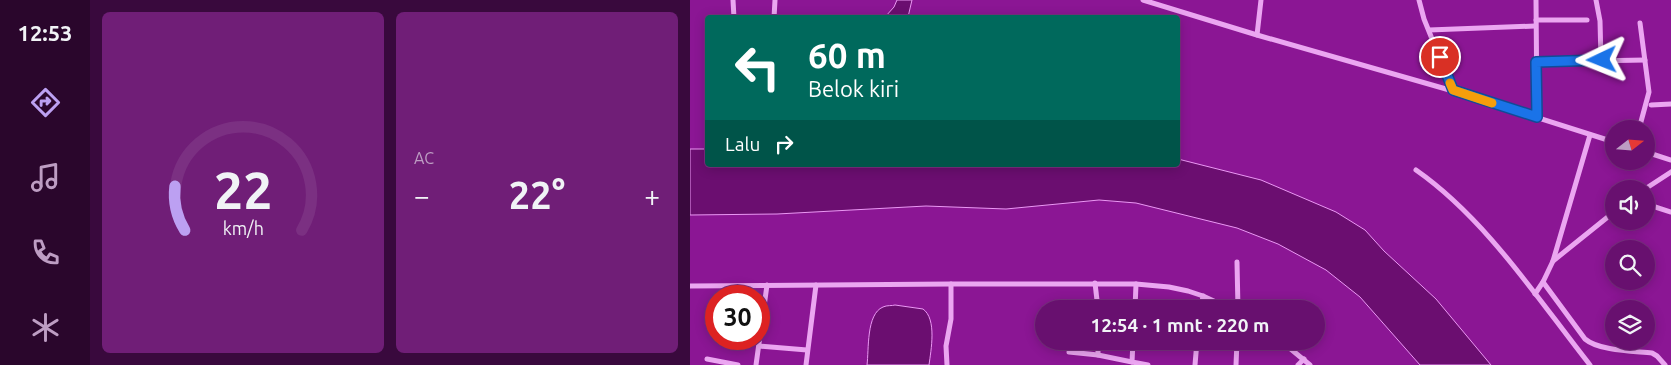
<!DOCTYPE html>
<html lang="id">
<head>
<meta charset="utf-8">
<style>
  body { margin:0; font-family:Ubuntu,sans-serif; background:#701e77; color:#f1f3f6; height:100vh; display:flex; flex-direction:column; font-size:19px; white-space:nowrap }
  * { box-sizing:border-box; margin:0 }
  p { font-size:16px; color:#bd9dc3 }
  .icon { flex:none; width:28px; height:28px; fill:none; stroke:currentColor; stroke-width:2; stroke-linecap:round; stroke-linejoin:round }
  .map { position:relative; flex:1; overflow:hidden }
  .sheet { display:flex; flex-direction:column; gap:12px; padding:12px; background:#39093d; width:600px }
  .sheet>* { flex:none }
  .guide { position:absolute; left:15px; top:15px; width:475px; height:152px; border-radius:5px; box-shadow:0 2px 12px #0003,0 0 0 1px #7b3082; background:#00695c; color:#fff; overflow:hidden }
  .needle { width:32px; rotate:73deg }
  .controls { position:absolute; left:915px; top:120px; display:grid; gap:10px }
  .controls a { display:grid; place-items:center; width:50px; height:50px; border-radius:50%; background:#68106f; box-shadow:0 2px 12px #0003,0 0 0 1px #7b3082; font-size:25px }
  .speed { position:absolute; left:15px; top:285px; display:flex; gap:10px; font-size:25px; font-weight:700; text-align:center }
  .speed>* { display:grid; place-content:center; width:65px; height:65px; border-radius:50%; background:#68106f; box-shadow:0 2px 12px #0003,0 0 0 1px #7b3082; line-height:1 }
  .speed .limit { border:8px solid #d22; background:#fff; color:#111 }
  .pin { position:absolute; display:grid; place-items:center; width:42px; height:42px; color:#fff; margin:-21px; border:2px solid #fff; border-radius:50%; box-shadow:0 1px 5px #0007 }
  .me { position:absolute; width:55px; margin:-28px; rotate:268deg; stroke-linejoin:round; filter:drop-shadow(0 0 4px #0008) }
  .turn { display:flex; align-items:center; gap:18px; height:105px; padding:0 20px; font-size:22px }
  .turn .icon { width:65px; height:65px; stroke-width:2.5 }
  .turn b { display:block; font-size:35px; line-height:42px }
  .then { display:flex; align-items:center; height:48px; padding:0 20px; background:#0003; gap:10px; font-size:19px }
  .big { font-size:38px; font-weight:700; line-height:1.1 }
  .sheet .tile { flex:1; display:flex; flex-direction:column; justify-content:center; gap:8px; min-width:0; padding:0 18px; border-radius:8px; background:#701e77 }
  .sheet .dial { align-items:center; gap:0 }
  .dial svg { height:130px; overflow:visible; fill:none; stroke:#7b3082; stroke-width:7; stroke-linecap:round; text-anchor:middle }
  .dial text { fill:#f1f3f6; stroke:none }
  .heat { display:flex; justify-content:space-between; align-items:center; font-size:28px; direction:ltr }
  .sheet .tiles { flex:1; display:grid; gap:12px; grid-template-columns:repeat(2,1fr) }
  .trip { position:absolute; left:345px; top:300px; width:290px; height:50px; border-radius:25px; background:#68106f; box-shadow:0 2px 12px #0003,0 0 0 1px #7b3082; font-weight:700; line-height:50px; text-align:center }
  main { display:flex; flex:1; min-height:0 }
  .menu { display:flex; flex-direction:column; width:90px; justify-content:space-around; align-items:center; background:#2a062c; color:#bd9dc3 }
  .menu .icon { width:35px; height:35px }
  .menu .active { color:#bca0f2 }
  .menu b { font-size:22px; color:#f1f3f6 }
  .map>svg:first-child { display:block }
  .water { fill:#6b0e70; stroke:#eb98f4 }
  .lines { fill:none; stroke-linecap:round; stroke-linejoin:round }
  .minor { stroke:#eba6f1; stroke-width:5 }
  .route-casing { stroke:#114b97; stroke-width:12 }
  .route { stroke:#1a73e8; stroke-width:9 }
  .slow { stroke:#f59e0b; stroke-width:9 }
</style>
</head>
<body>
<main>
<nav class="menu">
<b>12:53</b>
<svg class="icon active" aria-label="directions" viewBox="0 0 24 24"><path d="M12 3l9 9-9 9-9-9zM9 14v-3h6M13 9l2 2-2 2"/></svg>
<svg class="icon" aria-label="music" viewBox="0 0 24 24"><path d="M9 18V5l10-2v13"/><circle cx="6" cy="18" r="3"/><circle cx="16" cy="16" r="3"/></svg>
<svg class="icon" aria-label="phone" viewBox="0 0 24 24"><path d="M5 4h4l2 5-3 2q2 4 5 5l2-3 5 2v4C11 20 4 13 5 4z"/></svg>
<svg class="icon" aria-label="climate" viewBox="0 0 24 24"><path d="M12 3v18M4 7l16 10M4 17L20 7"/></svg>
</nav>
<section class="sheet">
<div class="tiles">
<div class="tile dial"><svg viewBox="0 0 100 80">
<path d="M14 69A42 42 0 1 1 86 69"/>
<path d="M14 69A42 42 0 0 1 8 42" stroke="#bca0f2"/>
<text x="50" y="56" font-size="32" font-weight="700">22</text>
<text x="50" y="72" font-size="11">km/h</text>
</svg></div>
<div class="tile"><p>AC</p>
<div class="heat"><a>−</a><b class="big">22°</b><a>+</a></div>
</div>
</div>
</section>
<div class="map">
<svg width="981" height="365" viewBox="0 0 981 365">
  <rect width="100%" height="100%" fill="#8b1694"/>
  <g class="water">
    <polygon points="207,0 222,0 218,17 195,17 204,7"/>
    <polygon points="0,149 17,149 18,165 488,165 488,159 571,180 646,212 675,230 694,251 746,299 801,365 730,365 670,297 636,270 588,244 547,228 446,203 409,200 316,209 236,206 87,214 0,215"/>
    <path d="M 205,305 L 233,309 C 247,319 241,350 239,365 L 177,365 C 179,350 176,314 193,307 C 197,305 202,306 205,305 Z"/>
  </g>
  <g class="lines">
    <g class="minor">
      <polyline points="43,0 44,18"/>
      <polyline points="453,0 567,35 763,91 924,142"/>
      <polyline points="729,0 734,19 763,91"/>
      <polyline points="846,0 847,117"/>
      <polyline points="906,0 910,21 911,60"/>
      <polyline points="84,18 85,0"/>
      <polyline points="846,20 897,20"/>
      <polyline points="739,30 845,26"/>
      <polyline points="567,35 571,0"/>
      <polyline points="846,62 955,60"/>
      <polyline points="961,105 981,104"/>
      <polyline points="949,129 959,92 950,23"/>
      <path d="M 900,135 L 863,261 L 853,282 L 895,339 C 909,351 944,351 962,353 L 967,356 L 975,365"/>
      <polyline points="956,152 981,160"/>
      <path d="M 726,170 C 796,219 847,298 900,365"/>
      <polyline points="955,189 981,172"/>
      <polyline points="956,204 981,212"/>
      <polyline points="863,261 924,212"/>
      <polyline points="547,262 548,309"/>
      <polyline points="405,283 408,309"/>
      <polyline points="0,286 261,284 446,284 479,287 498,291 513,296 541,309"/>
      <polyline points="845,294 853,282"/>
      <polyline points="445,309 446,284"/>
      <polyline points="511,309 513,296"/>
      <polyline points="408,341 408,355"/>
      <polyline points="443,341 442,362 458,365"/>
      <polyline points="591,341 620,365"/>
      <polyline points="69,346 117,350"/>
      <polyline points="379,352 408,355 442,362"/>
      <polyline points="17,359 48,365"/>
      <polyline points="66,365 77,285"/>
      <polyline points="116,365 126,285"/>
      <polyline points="257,365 256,346 261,319 261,284"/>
      <polyline points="505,365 507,341"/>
      <polyline points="546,365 547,341"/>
      <polyline points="608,365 614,359"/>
    </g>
  </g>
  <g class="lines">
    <defs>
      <polyline id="route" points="750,57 763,90 847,117 846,62 912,60"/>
    </defs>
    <use href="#route" class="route-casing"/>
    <use href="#route" class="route"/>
    <polyline class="slow" points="760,83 763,90 802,103"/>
  </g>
</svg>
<div class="controls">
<a><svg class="needle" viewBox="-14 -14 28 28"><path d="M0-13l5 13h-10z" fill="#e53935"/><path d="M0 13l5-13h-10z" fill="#bd9dc3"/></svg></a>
<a><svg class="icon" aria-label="sound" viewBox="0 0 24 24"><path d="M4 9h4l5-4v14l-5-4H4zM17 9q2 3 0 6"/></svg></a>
<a><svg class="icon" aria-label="search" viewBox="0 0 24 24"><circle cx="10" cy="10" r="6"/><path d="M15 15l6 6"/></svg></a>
<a><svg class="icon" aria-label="layers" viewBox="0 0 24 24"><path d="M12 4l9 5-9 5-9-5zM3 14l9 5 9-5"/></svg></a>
</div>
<div class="speed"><div class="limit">30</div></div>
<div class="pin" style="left:750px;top:57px;background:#d93025"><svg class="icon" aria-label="arrive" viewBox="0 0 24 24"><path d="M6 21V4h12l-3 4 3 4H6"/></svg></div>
<svg class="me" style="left:912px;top:60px" viewBox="-20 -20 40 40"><path d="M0-17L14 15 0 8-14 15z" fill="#1a73e8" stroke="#fff" stroke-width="4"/></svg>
<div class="trip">12:54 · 1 mnt · 220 m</div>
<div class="guide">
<div class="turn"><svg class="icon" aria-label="left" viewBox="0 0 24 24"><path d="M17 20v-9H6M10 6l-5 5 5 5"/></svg><div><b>60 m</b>Belok kiri</div></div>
<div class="then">Lalu<svg class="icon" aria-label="right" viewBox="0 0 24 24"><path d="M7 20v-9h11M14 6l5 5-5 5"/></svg></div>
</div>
</div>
</main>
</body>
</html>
